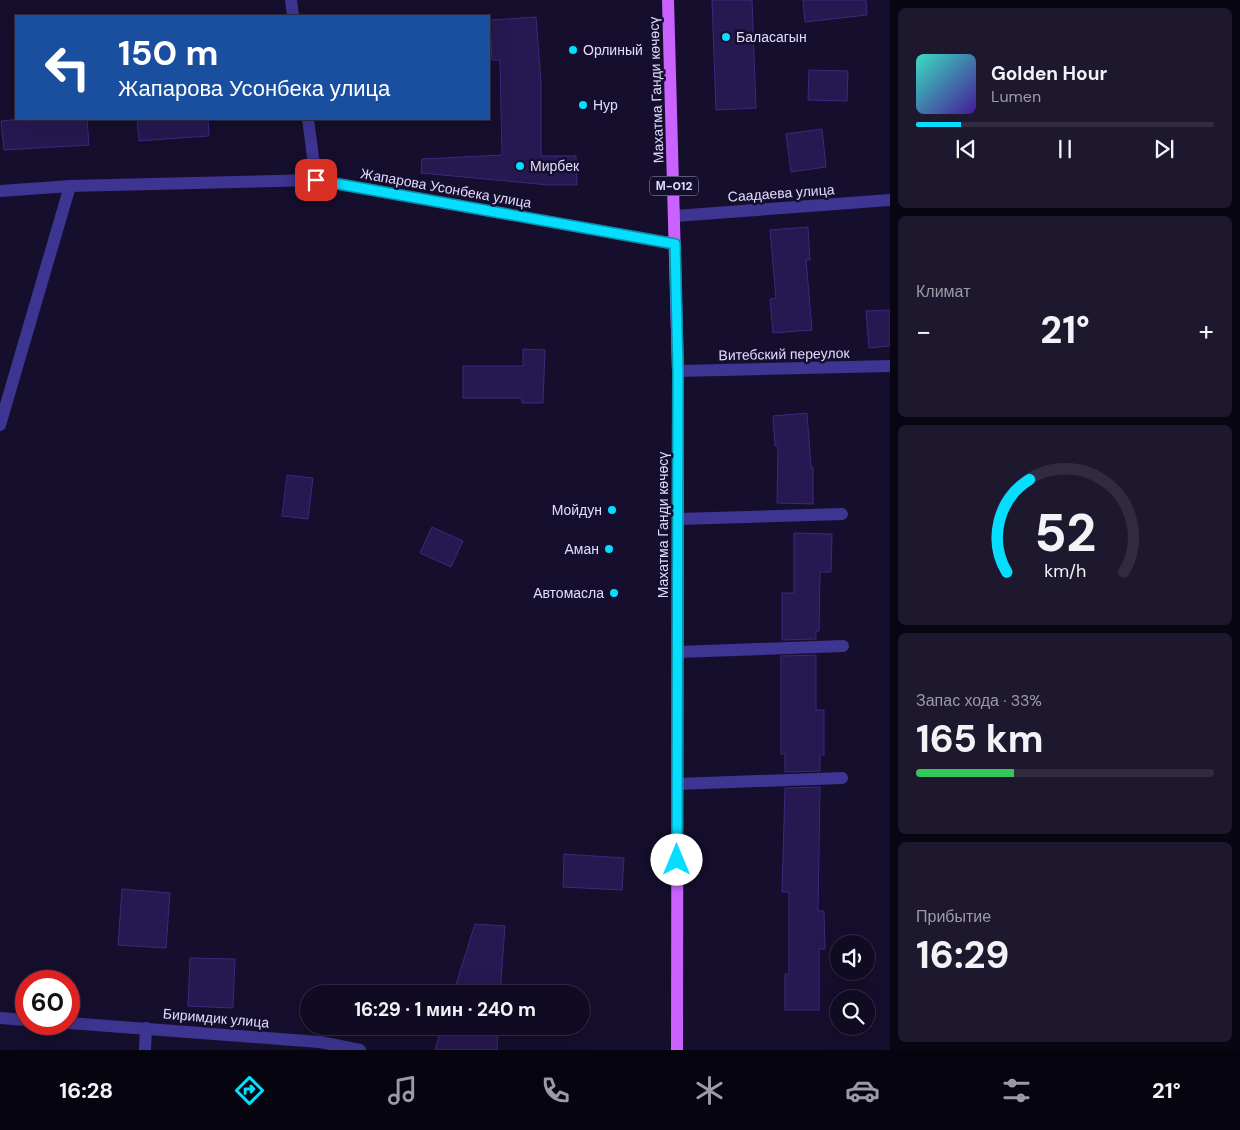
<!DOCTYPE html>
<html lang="ru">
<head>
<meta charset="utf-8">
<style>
  body { margin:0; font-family:"DM Sans",sans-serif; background:#1e182f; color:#f1f3f6; height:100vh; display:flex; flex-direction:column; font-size:19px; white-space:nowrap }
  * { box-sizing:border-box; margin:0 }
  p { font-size:16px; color:#9c9aa5 }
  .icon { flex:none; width:28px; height:28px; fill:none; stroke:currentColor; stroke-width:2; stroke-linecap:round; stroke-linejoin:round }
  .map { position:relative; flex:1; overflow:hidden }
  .drawer { display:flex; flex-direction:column; gap:8px; padding:8px; background:#090613; width:350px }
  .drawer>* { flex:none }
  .top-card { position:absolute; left:15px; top:15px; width:475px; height:105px; border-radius:0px; box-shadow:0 5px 20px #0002,0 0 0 1px #302b40; background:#1a4fa0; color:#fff; overflow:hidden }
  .buttons { position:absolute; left:830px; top:935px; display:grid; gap:10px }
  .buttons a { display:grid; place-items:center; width:45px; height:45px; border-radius:50%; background:#100a22; box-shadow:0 5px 20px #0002,0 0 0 1px #302b40; font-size:25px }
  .speed { position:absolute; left:15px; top:970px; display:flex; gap:10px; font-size:25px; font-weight:700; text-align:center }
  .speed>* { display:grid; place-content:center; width:65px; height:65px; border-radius:50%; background:#100a22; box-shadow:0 5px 20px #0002,0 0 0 1px #302b40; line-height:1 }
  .speed .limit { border:8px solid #d22; background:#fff; color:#111 }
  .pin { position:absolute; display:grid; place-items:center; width:42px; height:42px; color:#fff; margin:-21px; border-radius:10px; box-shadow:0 2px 8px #0006 }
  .me { position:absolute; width:55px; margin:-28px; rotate:0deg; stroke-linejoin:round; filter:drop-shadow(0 0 4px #0008) }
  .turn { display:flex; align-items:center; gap:18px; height:105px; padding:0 20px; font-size:22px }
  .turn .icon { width:65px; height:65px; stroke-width:2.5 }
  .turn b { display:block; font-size:35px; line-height:42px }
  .big { font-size:38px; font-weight:700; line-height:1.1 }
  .drawer .tile { flex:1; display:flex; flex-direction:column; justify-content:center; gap:8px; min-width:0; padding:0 18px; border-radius:8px; background:#1e182f }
  .drawer .dial { align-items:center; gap:0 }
  .dial svg { height:130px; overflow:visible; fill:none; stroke:#302b40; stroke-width:7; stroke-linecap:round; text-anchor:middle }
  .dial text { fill:#f1f3f6; stroke:none }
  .song { display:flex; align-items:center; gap:15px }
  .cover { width:60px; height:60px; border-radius:8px; background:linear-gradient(135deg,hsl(170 70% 55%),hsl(260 70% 35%)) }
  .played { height:5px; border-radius:2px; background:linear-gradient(90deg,#07ddff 15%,#302b40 15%) }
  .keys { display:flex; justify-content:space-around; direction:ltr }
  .heat { display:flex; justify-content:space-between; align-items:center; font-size:28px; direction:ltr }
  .charge { height:8px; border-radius:4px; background:linear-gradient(90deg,#34c759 33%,#302b40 0) }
  .trip { position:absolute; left:300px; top:985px; width:290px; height:50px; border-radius:25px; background:#100a22; box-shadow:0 5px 20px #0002,0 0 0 1px #302b40; font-weight:700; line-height:50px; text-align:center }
  .tab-bar { display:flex; height:80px; justify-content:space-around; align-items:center; background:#06040e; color:#9c9aa5 }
  .tab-bar .icon { width:35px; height:35px }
  .tab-bar .selected { color:#07ddff }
  .tab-bar b { font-size:22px; color:#f1f3f6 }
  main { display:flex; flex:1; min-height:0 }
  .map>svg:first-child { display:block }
  .building { fill:#261850; stroke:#3c287f }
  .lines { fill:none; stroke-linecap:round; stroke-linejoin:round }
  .lane { stroke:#3c3591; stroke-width:12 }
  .street { stroke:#3c3591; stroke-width:12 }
  .primary { stroke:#ca62ff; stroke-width:12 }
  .route-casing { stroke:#0590a6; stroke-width:12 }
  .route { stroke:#07ddff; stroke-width:9 }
  .poi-dot { fill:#07ddff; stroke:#150e2d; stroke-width:2 }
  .labels { text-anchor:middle; stroke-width:5; stroke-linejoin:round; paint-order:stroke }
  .shield { fill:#150e2d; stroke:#a39ec0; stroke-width:1 }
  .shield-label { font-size:12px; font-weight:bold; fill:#e0dbff }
  .poi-label { font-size:14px; fill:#e0dbff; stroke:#150e2d; text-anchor:start }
  .street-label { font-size:14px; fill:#e0dbff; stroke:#150e2d }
</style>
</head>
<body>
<main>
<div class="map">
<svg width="890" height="1050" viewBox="0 0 890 1050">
  <rect width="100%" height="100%" fill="#150e2d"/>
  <g class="building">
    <polygon points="712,0 752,0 756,108 716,110"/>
    <polygon points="803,0 866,0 867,15 805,22"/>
    <polygon points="536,17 541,83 541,156 576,156 577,185 549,185 421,173 422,159 502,155 500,60 492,60 490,20"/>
    <polygon points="809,70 848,71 847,101 808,100"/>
    <polygon points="21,119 87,119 89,145 4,150 1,121"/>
    <polygon points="137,119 208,119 209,136 139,141"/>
    <polygon points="822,129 826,167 791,172 786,134"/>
    <polygon points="808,227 810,260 806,260 812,330 773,333 770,299 776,298 770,230"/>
    <polygon points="890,310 890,346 869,348 866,311"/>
    <polygon points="523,349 545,350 543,403 522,403 522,398 463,398 463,366 523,366"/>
    <polygon points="807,413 811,467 813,467 813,504 777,503 778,446 775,446 773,416"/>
    <polygon points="287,475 313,478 308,519 282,516"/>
    <polygon points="432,527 463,541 451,567 420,553"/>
    <polygon points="794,533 832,534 831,572 820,572 819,631 816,631 816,639 782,640 782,593 794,593"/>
    <polygon points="816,655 816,710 824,710 824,755 820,755 820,771 785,772 785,754 781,754 781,656"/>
    <polygon points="820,787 818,911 824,911 825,949 819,949 819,1010 785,1010 785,974 789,974 789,892 782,892 785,788"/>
    <polygon points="564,854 624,858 622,890 563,887"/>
    <polygon points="122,889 170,893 166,948 118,945"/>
    <polygon points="475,924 505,926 500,994 453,994"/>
    <polygon points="190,958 235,959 233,1008 188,1006"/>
    <polygon points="442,1026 498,1026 497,1050 435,1050"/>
  </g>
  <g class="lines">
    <g class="lane">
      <polyline points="0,425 70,186"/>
      <polyline points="678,519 842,514"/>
      <polyline points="678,652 843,646"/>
      <polyline points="677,784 842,778"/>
    </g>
    <g class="street">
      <polyline points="291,0 293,16"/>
      <polyline points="308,119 316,180"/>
      <polyline points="0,191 70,186 316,180 675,244"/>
      <polyline points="675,216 890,200"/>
      <polyline points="678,371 890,366"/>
      <polyline points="0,1018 26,1020"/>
      <polyline points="69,1023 320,1042 360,1050"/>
      <polyline points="145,1050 146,1028"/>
    </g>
    <polyline class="primary" points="668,0 678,371 677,1050"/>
  </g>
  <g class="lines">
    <defs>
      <polyline id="route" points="316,180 675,244 678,371 677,860"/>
    </defs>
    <use href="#route" class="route-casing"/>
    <use href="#route" class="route"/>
  </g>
  <g class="poi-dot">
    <circle cx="726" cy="37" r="5"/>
    <circle cx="573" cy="50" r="5"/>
    <circle cx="583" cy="105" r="5"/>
    <circle cx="520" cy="166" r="5"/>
    <circle cx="612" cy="510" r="5"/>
    <circle cx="609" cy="549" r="5"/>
    <circle cx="614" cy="593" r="5"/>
  </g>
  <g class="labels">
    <rect class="shield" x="650" y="176.5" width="48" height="19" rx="4"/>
    <g class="shield-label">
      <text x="674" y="190">М-012</text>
    </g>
    <g class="poi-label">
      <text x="736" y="42">Баласагын</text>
      <text x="583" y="55">Орлиный</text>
      <text x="593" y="110">Нур</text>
      <text x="530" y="171">Мирбек</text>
      <text x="602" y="515" text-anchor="end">Мойдун</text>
      <text x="599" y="554" text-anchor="end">Аман</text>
      <text x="604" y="598" text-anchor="end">Автомасла</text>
    </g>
    <g class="street-label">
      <text transform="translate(656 90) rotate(-92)" y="5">Махатма Ганди көчөсү</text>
      <text transform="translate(446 188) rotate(10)" y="5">Жапарова Усонбека улица</text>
      <text transform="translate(781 193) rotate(-4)" y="5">Саадаева улица</text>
      <text transform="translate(784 354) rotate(-1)" y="5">Витебский переулок</text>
      <text transform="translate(663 525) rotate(-90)" y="5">Махатма Ганди көчөсү</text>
      <text transform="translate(216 1018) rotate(5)" y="5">Биримдик улица</text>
    </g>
  </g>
</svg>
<div class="buttons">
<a><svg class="icon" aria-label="sound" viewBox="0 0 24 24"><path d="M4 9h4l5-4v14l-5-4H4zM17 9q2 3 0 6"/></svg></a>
<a><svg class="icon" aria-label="search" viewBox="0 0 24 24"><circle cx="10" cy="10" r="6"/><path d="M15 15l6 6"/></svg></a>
</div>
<div class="speed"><div class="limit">60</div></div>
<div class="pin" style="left:316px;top:180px;background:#d93025"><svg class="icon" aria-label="arrive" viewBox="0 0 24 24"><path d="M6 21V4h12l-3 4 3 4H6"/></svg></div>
<svg class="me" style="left:677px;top:860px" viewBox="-20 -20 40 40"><circle r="19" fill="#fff"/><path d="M0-13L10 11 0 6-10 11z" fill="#07ddff"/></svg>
<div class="trip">16:29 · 1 мин · 240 m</div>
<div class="top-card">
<div class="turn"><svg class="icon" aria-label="left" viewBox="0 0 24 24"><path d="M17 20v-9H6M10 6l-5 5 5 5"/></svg><div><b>150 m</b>Жапарова Усонбека улица</div></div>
</div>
</div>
<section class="drawer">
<div class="tile">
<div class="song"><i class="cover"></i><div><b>Golden Hour</b><p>Lumen</p></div></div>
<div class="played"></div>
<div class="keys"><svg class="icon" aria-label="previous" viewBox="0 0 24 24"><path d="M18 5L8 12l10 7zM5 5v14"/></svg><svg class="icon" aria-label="pause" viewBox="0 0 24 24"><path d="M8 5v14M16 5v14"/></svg><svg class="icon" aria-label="next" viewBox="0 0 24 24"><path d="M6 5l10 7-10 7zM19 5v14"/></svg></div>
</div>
<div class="tile"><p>Климат</p>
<div class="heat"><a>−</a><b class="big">21°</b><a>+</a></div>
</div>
<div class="tile dial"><svg viewBox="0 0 100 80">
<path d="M14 69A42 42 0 1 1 86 69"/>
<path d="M14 69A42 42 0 0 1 28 12" stroke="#07ddff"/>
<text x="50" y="56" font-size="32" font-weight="700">52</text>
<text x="50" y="72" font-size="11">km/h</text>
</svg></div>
<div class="tile"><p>Запас хода · 33%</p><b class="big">165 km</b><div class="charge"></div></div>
<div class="tile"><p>Прибытие</p><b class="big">16:29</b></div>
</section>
</main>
<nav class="tab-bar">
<b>16:28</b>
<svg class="icon selected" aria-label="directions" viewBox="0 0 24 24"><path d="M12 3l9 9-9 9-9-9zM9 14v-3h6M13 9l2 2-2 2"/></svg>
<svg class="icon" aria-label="music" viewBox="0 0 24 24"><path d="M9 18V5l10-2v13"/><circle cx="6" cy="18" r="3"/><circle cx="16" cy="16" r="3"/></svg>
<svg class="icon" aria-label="phone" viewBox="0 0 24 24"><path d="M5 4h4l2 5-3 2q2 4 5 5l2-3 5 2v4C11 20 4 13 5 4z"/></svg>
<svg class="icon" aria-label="climate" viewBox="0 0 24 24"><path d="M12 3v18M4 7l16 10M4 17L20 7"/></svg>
<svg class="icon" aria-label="car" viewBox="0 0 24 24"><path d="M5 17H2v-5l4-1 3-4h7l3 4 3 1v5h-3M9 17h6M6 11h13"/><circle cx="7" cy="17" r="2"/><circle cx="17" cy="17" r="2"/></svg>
<svg class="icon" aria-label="filters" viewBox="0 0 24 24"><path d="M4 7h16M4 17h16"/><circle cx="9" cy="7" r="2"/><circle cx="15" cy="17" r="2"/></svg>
<b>21°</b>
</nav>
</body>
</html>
